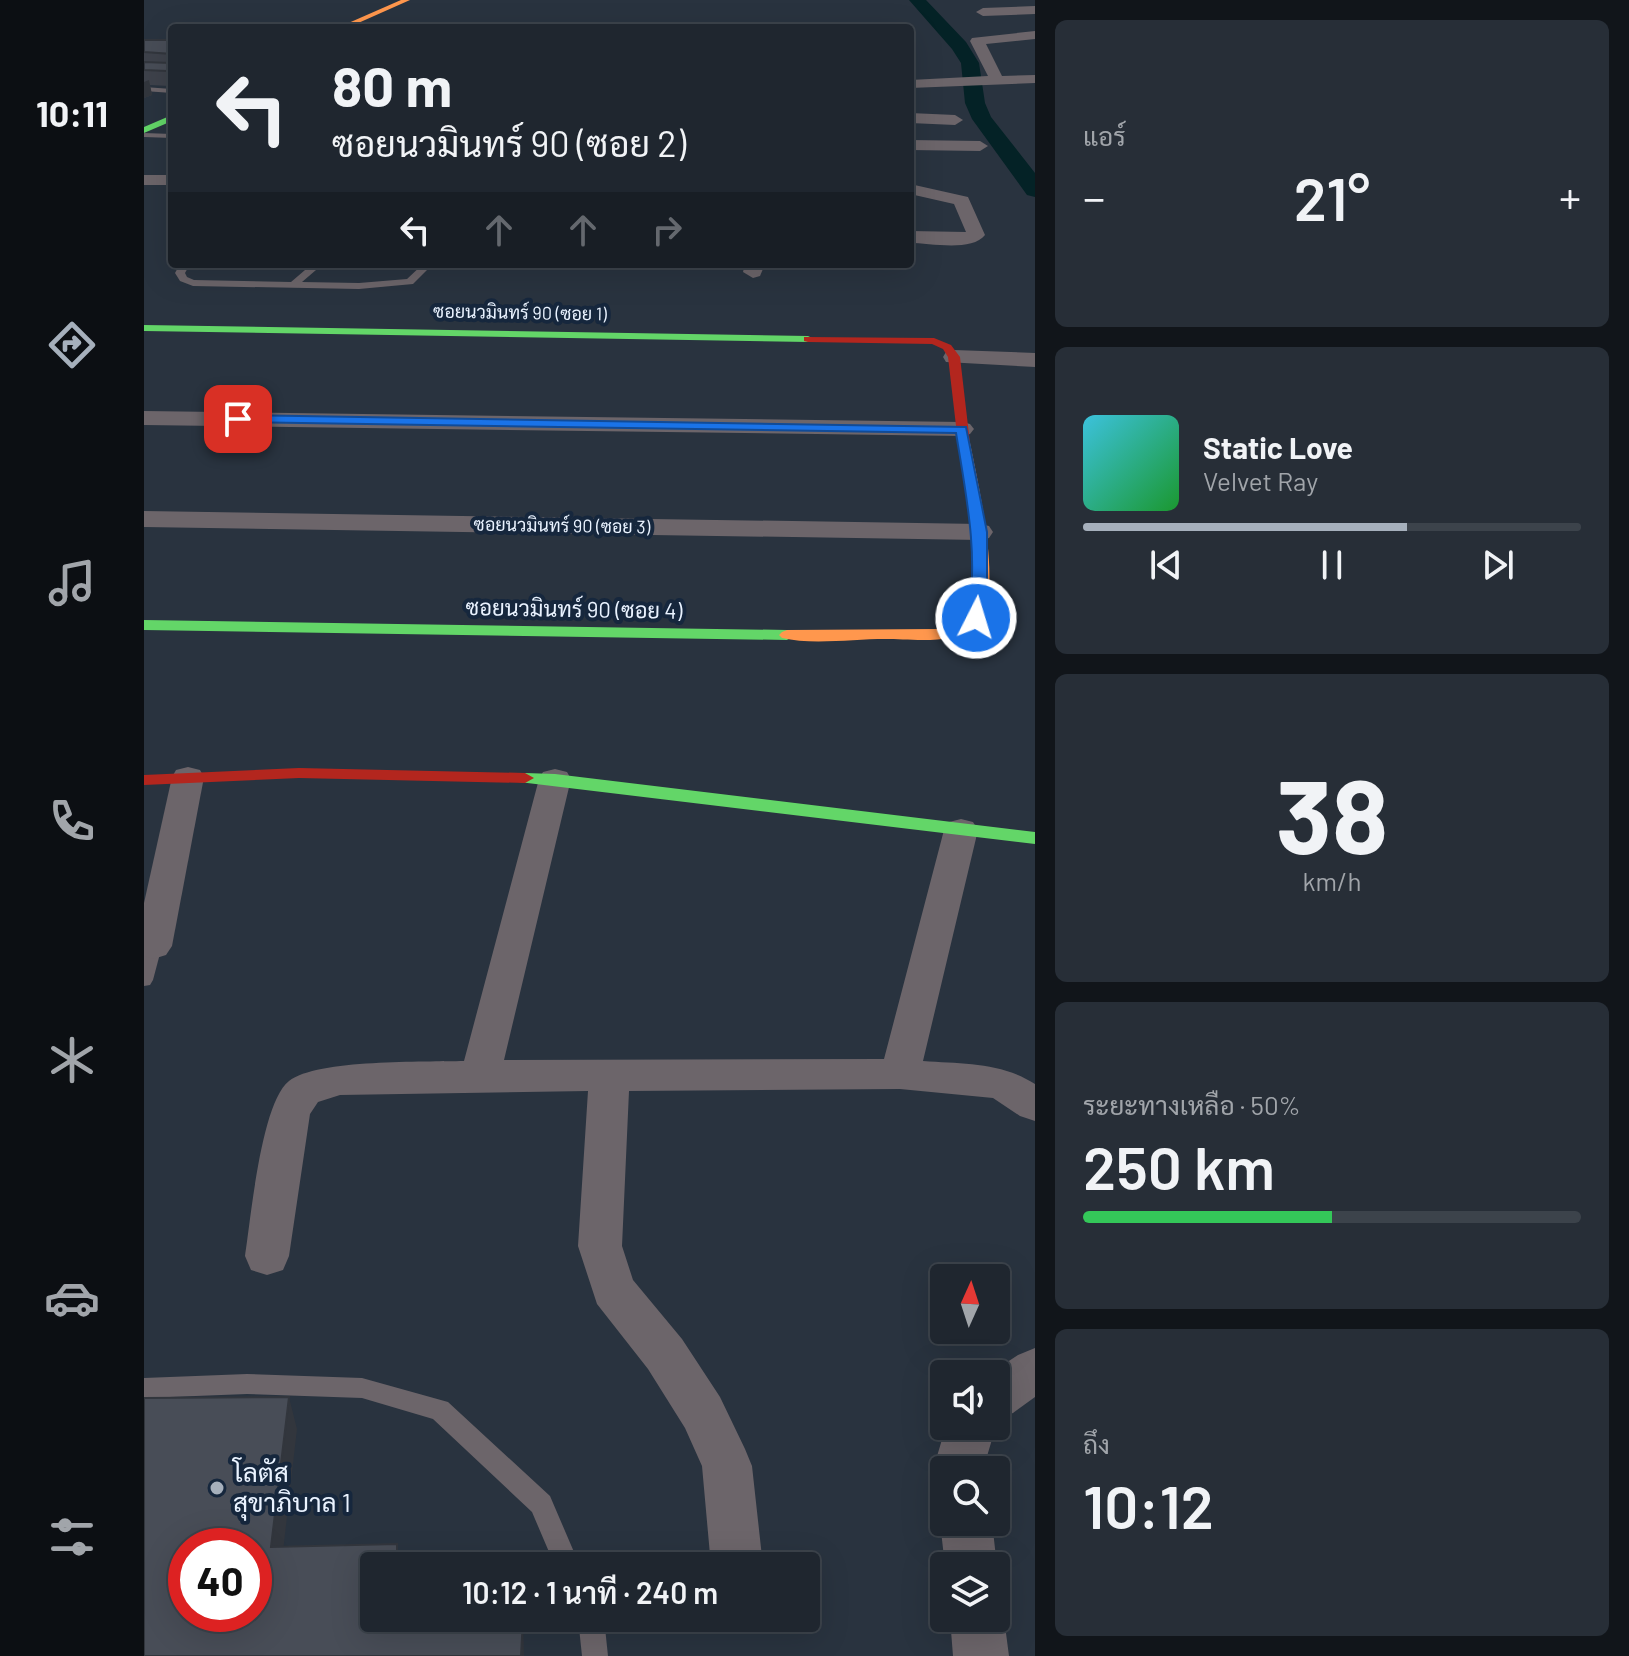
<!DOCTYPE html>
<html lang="th">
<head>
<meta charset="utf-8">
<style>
  body { margin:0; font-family:Barlow,Sarabun,sans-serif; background:#272e37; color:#f1f3f6; height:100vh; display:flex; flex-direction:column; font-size:30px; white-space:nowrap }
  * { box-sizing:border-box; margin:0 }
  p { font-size:26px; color:#a1a5aa }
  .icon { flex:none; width:44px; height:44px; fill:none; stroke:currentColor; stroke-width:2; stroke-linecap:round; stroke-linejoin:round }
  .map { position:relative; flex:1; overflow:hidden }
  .drawer { display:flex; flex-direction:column; gap:20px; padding:20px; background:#11151a; width:594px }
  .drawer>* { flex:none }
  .top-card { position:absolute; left:24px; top:24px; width:746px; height:244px; border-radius:8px; box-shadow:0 8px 32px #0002,0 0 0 2px #3c434b; background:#1f262f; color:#f1f3f6; overflow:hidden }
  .needle { width:52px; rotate:3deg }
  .fabs { position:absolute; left:786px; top:1264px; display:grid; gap:16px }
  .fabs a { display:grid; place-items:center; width:80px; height:80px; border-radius:8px; background:#1f262f; box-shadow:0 8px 32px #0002,0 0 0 2px #3c434b; font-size:40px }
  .speed { position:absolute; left:24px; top:1528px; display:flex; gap:16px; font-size:40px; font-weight:700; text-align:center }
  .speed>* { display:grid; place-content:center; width:104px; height:104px; border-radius:50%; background:#1f262f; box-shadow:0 8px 32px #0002,0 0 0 2px #3c434b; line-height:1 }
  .speed .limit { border:12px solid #d22; background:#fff; color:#111 }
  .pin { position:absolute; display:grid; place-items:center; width:68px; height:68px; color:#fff; margin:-34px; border-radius:16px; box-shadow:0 4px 12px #0006 }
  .me { position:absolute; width:88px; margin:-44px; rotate:5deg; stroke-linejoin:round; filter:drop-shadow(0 0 6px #0008) }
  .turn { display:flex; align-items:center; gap:28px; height:168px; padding:0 32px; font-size:36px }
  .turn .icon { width:104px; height:104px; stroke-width:2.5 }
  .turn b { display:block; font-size:56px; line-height:68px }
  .lanes { display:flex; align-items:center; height:76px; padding:0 32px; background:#0003; justify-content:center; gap:40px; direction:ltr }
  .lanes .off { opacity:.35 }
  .big { font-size:60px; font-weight:600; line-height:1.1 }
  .drawer .widget { flex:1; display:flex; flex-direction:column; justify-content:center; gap:12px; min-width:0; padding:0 28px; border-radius:12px; background:#272e37 }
  .drawer .dial { align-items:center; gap:0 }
  .dial b { font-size:104px; line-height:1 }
  .song { display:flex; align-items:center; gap:24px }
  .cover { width:96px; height:96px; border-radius:12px; background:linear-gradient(135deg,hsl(190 70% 55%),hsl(130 70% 35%)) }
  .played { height:8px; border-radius:4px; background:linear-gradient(90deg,#a6b0bc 65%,#3c434b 65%) }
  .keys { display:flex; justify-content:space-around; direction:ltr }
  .heat { display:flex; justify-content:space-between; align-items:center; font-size:44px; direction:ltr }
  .charge { height:12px; border-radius:6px; background:linear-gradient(90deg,#34c759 50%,#3c434b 0) }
  .trip { position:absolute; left:216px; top:1552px; width:460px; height:80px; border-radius:8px; background:#1f262f; box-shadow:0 8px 32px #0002,0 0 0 2px #3c434b; font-weight:600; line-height:80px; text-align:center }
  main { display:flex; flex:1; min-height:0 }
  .dock { display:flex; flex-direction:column; width:144px; justify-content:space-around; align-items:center; background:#0c0f13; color:#a1a5aa }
  .dock .icon { width:56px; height:56px }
  .dock .on { color:#a6b0bc }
  .dock b { font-size:36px; color:#f1f3f6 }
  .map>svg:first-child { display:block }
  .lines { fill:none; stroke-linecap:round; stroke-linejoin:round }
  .canal { fill:#042226; fill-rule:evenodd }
  .lane { fill:#6c656a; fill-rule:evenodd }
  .street { fill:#6c656a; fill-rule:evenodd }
  .fast { fill:#63d668; fill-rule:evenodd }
  .slow { fill:#ff974d; fill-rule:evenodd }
  .jam { fill:#b3261e; fill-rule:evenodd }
  .wall { fill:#3e424b }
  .shaded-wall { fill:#32363d }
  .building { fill:#484d57; stroke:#32363d; stroke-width:2; fill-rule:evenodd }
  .route { fill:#1a73e8; stroke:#114b97; stroke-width:2 }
  .poi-dot { fill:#a6b0bc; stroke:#16273d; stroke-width:3 }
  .labels { text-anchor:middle; stroke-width:8; stroke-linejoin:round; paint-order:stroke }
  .far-street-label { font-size:18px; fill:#eaf3ff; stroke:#16273d }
  .street-label { font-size:22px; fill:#eaf3ff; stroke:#16273d }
  .near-poi-label { font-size:26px; fill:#eaf3ff; stroke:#16273d; text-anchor:start }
</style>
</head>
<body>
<main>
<nav class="dock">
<b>10:11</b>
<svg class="icon on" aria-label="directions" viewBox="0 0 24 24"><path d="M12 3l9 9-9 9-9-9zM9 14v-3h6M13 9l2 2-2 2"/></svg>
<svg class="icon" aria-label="music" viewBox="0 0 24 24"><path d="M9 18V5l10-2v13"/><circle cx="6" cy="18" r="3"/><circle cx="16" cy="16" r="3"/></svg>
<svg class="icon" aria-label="phone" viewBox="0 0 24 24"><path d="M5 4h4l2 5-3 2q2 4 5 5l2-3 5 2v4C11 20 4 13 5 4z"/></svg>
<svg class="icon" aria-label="climate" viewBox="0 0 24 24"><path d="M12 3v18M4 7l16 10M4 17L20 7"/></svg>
<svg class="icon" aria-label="car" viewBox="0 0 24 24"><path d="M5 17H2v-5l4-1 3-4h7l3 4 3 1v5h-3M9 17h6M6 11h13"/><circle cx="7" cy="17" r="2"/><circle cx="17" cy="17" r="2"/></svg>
<svg class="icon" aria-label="filters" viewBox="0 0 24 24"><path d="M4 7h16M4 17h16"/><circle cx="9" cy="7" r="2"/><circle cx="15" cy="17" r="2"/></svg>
</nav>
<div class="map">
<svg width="891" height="1656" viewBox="0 0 891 1656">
  <rect width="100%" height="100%" fill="#29333f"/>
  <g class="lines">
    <polygon class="canal" points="765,0 782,0 822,42 835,63 841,103 847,117 891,173 891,197 883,195 828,119 821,103 817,63 808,49"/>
    <g class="lane">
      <polygon points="0,87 28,89 28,93 0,91"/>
      <polygon points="0,133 28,134 28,138 0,137"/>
      <polygon points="36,264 46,264 41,273 43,277 50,280 147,282 168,264 179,264 158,282 215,283 263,279 279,264 289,264 269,284 215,289 49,286 36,281 31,273"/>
      <polygon points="9,940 15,942 18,946 9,980 6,985 0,986 0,947 3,942"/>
      <polygon points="103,1374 218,1378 304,1402 406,1496 436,1566 411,1566 388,1512 289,1419 218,1398 103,1394 0,1398 0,1378"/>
      <polygon points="434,1618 460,1618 464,1656 438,1656"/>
    </g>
    <g class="street">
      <polygon points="891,6 891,14 839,16 832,12 839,8"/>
      <polygon points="891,31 891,39 842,44 858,76 891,75 891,83 766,88 766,80 844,76 826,41 828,38"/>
      <polygon points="766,113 811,115 819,120 811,125 766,123"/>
      <polygon points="766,140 836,141 844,146 836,151 766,150"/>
      <rect x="0" y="175" width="28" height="10"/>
      <path d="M 766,184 L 824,197 L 841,235 C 828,252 786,243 766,243 L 766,231 L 822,232 L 810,204 L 766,194 Z"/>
      <polygon points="601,264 621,264 616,276 609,278 599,272"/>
      <polygon points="810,350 891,353 891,367 802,362 799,357 802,352"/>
      <polygon points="0,411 818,422 826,424 830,429 826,434 818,436 0,425"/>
      <polygon points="0,511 836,524 845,526 849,532 845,538 836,540 0,527"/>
      <polygon points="44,767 56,770 60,777 28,946 22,955 9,959 0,956 0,903 28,777 32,770"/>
      <path d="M 411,769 L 423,772 L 427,779 L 360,1060 L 740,1059 L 800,830 L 805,822 L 817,819 L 829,822 L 834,830 L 779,1061 C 819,1064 857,1062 891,1084 L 891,1121 L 876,1116 L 849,1098 L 756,1089 L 485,1091 L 478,1246 L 489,1280 L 538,1339 L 576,1397 L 601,1449 L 608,1466 L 619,1566 L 567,1566 L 558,1466 L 541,1428 L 504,1369 L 453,1304 L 434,1246 L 444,1091 L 196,1095 L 174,1102 L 166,1114 L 145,1256 L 139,1270 L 123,1275 L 107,1270 L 101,1256 C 107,1218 117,1103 145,1081 C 173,1059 282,1062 320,1061 L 395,779 L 399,772 Z"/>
      <polygon points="891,1348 891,1397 869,1413 852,1419 852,1374 845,1374 874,1355"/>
      <polygon points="802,1426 852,1426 841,1463 842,1470 800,1470 800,1487 791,1463"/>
      <polygon points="800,1513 800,1522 848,1522 853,1566 852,1570 852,1566 801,1566 796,1522"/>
      <polygon points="852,1599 860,1618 865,1656 809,1656 806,1618 852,1618"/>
    </g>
    <g class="fast">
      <polygon points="28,115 28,121 0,133 0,127"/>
      <polygon points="0,325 664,336 670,339 664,342 0,331"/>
      <polygon points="0,620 643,630 651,635 643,640 0,630"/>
      <polygon points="381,773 411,774 891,832 891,844 375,782 372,778"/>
    </g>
    <g class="slow">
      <polygon points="257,0 266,0 203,28 193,28"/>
      <path d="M 820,439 L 826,443 C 833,479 863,602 831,628 C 809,645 767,639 741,639 C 710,639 667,645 638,638 L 635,635 L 638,632 L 643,630 L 792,629 C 801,628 815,628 821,620 C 846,591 820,480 814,443 Z"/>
    </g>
    <g class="jam">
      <polygon points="660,337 790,338 807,345 816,357 826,443 820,447 814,443 804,357 799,349 788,344 664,342 660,341"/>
      <polygon points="155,768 381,773 390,778 381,783 155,778 0,785 0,775"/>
    </g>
  </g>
  <polygon class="wall" points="0,40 28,40 25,86 6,85 8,95 0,98"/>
  <g class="shaded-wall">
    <polygon points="28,69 28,85 25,86 23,71"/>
    <polygon points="5,80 8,95 0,98 0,82"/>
    <polygon points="145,1397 153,1429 136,1578 127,1547"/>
    <polygon points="253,1544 256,1566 253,1566"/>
    <polygon points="379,1618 380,1656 377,1656"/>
  </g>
  <g class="building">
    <polygon points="0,40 28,40 28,69 23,71 0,70 0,62 26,63 28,54 0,52"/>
    <path d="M 145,1397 L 127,1547 L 253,1544 L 253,1566 L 230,1566 L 230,1618 L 379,1618 L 377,1656 L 0,1656 L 0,1398 ZM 42,1546 L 110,1546 L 110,1614 L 42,1614 Z"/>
  </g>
  <path class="route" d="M 94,415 L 822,427 L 843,532 L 843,596 L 840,618 L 832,623 L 824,618 C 835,555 822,495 812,433 L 90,422 L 88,419 Z"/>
  <circle class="poi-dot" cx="73" cy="1488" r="8"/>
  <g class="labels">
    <g class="far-street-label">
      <text transform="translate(376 313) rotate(1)" y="6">ซอยนวมินทร์ 90 (ซอย 1)</text>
      <text transform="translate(418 526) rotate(1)" y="6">ซอยนวมินทร์ 90 (ซอย 3)</text>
    </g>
    <g class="street-label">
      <text transform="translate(430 609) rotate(1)" y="8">ซอยนวมินทร์ 90 (ซอย 4)</text>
    </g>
    <g class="near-poi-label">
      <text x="89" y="1482">โลตัส<tspan x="89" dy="30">สุขาภิบาล 1</tspan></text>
    </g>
  </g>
</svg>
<div class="fabs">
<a><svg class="needle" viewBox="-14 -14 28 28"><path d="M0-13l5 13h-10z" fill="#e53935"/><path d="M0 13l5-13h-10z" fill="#a1a5aa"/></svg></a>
<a><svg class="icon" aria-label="sound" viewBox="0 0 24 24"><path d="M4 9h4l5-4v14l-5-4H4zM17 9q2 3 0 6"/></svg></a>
<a><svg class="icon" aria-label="search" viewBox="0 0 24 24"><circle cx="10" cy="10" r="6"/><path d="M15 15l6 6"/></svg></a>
<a><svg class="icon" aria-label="layers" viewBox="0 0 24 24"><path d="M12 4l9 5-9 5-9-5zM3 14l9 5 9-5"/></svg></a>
</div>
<div class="speed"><div class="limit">40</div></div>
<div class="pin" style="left:94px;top:419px;background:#d93025"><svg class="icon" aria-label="arrive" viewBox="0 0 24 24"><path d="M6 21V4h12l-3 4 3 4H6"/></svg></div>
<svg class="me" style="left:832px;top:618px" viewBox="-20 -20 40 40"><circle r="17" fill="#1a73e8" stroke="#fff" stroke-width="3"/><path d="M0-11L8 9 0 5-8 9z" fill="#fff"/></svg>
<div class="trip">10:12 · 1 นาที · 240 m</div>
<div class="top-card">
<div class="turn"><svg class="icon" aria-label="left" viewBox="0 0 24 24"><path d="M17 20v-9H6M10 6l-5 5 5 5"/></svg><div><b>80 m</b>ซอยนวมินทร์ 90 (ซอย 2)</div></div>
<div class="lanes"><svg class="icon" aria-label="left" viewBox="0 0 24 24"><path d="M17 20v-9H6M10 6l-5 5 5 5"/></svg><svg class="icon off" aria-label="ahead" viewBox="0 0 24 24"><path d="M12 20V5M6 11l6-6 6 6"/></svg><svg class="icon off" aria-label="ahead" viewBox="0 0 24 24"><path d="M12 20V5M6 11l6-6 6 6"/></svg><svg class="icon off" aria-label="right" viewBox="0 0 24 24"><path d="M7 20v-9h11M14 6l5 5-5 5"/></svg></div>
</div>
</div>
<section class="drawer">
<div class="widget"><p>แอร์</p>
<div class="heat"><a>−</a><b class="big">21°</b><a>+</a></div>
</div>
<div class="widget">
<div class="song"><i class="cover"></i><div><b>Static Love</b><p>Velvet Ray</p></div></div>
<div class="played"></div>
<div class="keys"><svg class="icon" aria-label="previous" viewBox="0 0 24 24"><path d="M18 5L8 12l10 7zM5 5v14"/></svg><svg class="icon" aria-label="pause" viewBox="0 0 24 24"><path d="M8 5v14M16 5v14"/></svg><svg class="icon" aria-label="next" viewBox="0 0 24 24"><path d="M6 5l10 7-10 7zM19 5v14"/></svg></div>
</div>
<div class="widget dial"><b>38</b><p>km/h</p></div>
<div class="widget"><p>ระยะทางเหลือ · 50%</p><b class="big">250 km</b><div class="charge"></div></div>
<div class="widget"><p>ถึง</p><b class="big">10:12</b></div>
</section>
</main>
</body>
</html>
